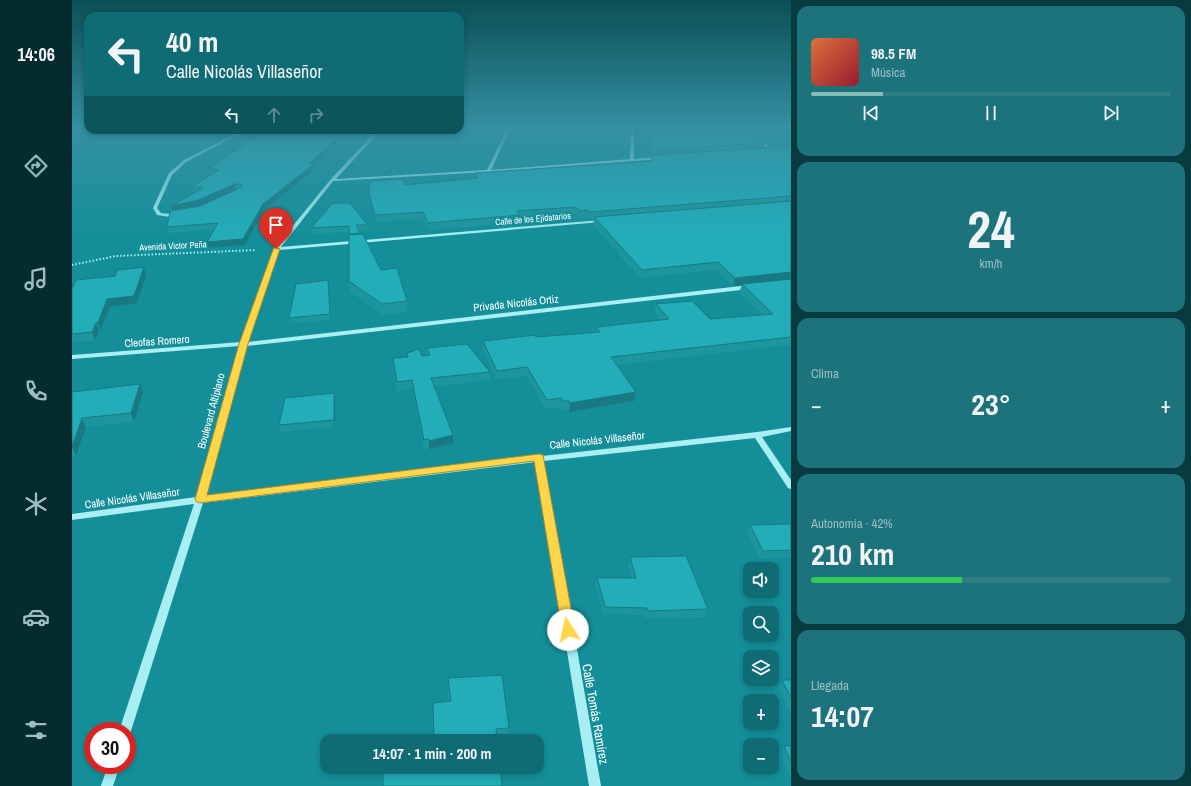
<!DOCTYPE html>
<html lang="es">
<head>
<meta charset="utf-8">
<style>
  body { margin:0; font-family:"Archivo Narrow",sans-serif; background:#1d737c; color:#f1f3f6; height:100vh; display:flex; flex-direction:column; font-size:15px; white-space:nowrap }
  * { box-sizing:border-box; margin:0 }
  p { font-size:13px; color:#9bbfc5 }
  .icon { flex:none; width:22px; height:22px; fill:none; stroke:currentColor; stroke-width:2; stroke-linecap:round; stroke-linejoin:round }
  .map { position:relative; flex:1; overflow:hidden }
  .sheet { display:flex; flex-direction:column; gap:6px; padding:6px; background:#083b40; width:400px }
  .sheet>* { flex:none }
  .banner { position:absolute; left:12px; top:12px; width:380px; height:122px; border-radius:12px; box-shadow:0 2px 6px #0003; background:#0f6b74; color:#f1f3f6; overflow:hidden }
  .tools { position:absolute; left:671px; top:562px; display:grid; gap:8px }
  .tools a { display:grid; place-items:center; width:36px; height:36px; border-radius:8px; background:#0f6b74; box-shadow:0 2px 6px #0003; font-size:20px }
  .speed { position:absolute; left:12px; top:722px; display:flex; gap:8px; font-size:20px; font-weight:700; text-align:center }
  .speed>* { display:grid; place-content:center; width:52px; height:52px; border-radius:50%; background:#0f6b74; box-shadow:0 2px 6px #0003; line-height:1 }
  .speed .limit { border:6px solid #d22; background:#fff; color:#111 }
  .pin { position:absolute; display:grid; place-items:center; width:34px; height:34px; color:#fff; margin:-41px -17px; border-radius:50% 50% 50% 0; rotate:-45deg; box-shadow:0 0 4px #0007 }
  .pin .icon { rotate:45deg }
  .me { position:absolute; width:44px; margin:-22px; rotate:350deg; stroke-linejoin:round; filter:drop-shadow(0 0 3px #0008) }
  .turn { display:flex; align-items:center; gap:14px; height:84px; padding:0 16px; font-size:18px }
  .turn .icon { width:52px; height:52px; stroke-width:2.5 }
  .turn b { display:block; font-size:28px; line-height:34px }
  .lanes { display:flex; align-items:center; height:38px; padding:0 16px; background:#0003; justify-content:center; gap:20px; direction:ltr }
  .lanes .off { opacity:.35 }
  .big { font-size:30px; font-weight:700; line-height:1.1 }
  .sheet .tile { flex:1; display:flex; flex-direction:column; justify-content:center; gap:6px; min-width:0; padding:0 14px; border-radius:12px; background:#1d737c }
  .sheet .dial { align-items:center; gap:0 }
  .dial b { font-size:52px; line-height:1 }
  .song { display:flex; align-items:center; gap:12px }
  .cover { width:48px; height:48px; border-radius:6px; background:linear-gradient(135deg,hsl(20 70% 55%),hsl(350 70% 35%)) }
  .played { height:4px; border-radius:2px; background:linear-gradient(90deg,#8bbbb9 20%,#2f7e86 20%) }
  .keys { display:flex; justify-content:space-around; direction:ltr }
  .heat { display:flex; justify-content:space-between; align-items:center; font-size:22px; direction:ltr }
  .charge { height:6px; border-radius:3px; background:linear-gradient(90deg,#34c759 42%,#2f7e86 0) }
  .trip { position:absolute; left:248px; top:734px; width:224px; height:40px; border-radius:12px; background:#0f6b74; box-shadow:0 2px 6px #0003; font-weight:700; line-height:40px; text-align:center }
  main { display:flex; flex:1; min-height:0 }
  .tab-bar { display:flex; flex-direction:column; width:72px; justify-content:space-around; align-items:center; background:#062b2e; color:#9bbfc5 }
  .tab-bar .icon { width:28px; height:28px }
  .tab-bar .on { color:#8bbbb9 }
  .tab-bar b { font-size:18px; color:#f1f3f6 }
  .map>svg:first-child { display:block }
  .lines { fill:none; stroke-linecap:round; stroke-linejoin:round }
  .path { stroke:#a8eef3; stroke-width:2; stroke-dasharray:1.5 2; stroke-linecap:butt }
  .minor { fill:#a8eef3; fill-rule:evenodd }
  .wall { fill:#1d959f }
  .shaded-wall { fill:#187982 }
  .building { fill:#22adb9; stroke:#187982 }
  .route { fill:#ffd54a; stroke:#a68a30 }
  .labels { text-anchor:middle; stroke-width:4; stroke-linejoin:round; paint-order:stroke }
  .far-street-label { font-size:9px; fill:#fff; stroke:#148f9a }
  .street-label { font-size:11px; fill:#fff; stroke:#148f9a }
  .near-street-label { font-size:13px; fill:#fff; stroke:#148f9a }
</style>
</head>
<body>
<main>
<nav class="tab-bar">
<b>14:06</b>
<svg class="icon on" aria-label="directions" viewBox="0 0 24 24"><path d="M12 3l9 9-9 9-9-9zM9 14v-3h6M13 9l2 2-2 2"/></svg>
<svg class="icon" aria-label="music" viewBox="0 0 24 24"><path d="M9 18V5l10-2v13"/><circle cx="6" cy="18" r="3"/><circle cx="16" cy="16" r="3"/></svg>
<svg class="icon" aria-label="phone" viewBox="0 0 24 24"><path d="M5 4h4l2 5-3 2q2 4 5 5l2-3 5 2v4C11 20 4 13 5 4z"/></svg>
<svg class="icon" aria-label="climate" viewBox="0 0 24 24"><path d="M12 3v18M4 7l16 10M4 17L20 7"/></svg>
<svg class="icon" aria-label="car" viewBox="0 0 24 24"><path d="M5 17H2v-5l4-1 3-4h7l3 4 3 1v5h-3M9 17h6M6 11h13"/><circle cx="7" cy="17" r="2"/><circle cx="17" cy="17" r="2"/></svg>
<svg class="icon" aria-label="filters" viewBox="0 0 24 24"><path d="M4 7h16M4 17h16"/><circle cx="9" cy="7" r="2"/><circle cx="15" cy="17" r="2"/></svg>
</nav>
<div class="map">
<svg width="719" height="786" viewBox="0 0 719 786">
  <rect width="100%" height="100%" fill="#148f9a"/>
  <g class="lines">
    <polyline class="path" points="0,265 44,256 184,250"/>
    <g class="minor">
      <polygon points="436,127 439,127 419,170 558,159 559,127 562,127 562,159 589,157 591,158 589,159 416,172 261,181 209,247 529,220 531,221 529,222 207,250 176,342 678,285 681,287 678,289 175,346 133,496 463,457 467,454 470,456 685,432 719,427 719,431 690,437 719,480 719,489 716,488 683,438 472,461 529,786 517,786 464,462 131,503 59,731 57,735 55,736 55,731 47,731 122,504 0,520 0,514 124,497 168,346 0,359 0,355 169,342 202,249 259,179 305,130 309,130 264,179 415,170"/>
      <polygon points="684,127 688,127 697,151 694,150"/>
      <path d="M 170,130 L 175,130 L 114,162 L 100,175 L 85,208 L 89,213 C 93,214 106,214 108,215 L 98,217 L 85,215 L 81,208 L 97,173 L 112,160 Z"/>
      <polygon points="36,765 48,765 41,786 29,786"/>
    </g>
  </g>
  <g class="wall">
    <polygon points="453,127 559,127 557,142 452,135 452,129"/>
    <polygon points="563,127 687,127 694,143 692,147 699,147 689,127 719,127 719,345 545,365 564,392 562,401 497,412 496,410 490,410 488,407 474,409 455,376 424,379 411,350 411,341 523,333 524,327 588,320 582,313 584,304 638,319 691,315 667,292 670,285 661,286 644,270 568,278 521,225 522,219 517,220 515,217 507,218 504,214 448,218 447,223 356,230 351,219 304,222 298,201 297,194 333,185 403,178 403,173 579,161 580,156 579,156 579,144 564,143"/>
    <polygon points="193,130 278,130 278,132 242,165 242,170 192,210 173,245 136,248 142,229 97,233 95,227 123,192 122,192 121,186 138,175 137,169"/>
    <polygon points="296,225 296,230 287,231 288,234 309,270 335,301 335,312 311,315 278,292 277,281 277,232 239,234 239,228"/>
    <polygon points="72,267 74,275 65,303 38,307 28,331 27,331 23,340 0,342 0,289"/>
    <polygon points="256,286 258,320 218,324 217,318"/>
    <polygon points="355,348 418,372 418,380 362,387 381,444 357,449 356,448 352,449 341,389 325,391 321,366 321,358 335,357 335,353 350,356 355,355"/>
    <polygon points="68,384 71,393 62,422 14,427 4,456 0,456 0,392"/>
    <polygon points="263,400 263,427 208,432 207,425"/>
    <polygon points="719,524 719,557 688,559 675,532 678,525"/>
    <polygon points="558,557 636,609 633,617 573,618 572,615 531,614 523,585 525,578 560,578 556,565"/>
    <polygon points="376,678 437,728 436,737 425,738 425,741 362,741 361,703 377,702 375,687"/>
    <polygon points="710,680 719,680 719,714 706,687"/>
    <polygon points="712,746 719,746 719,779 708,753"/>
  </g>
  <g class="shaded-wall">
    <polygon points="274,130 278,130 278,132 242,165 242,170 192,210 173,245 136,248 135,242 191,204 237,164"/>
    <polygon points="163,184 164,190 128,206 101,211 99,206"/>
    <polygon points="72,267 74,275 65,303 38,307 28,331 26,323 35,299"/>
    <polygon points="719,272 719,280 670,284 670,285 661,286 663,278"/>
    <polygon points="24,323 27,331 23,340 20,332"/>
    <polygon points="68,384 71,393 62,422 59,413"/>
    <polygon points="564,392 562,401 497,412 498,403"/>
    <polygon points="262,393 263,400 263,427 262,420"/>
    <polygon points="10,418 14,427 4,456 0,447"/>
    <polygon points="381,435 381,444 357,449 357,441"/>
  </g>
  <g class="building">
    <polygon points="453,127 558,127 558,136 452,129"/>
    <polygon points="565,127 687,127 694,143 580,150 580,138 565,137"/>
    <polygon points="693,127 719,127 719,141 701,141"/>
    <polygon points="193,130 274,130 237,164 242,164 191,204 171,239 135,242 146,223 95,227 98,211 128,206 170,187 169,184 163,184 126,200 99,206 131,188 121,186 147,170 137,169"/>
    <polygon points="719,146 719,196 518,212 516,210 508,211 504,207 445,211 448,215 356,223 351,212 303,215 297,194 298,181 331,179 333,185 406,178 403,173 580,161 580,155"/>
    <polygon points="719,201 719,272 663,278 646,262 570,270 522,217"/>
    <polygon points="261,203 278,203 296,225 284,225 288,233 277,234 277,226 239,228"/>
    <polygon points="291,234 309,270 325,268 335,301 310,304 277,281 277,235"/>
    <polygon points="72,267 62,296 35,299 26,323 24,323 20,332 0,334 0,289 4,280 43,276 46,270"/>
    <polygon points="719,279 719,337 539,357 564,392 498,403 497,401 491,401 489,398 475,400 455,367 425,371 411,341 463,335 464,337 528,332 524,327 597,319 584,304 620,301 638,319 701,314 670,284"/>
    <polygon points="256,280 258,314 217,318 224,284"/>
    <polygon points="395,344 418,372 359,378 381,435 357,441 356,439 352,440 340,380 325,382 321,358 336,357 335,353 347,349 350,356 358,355 355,348"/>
    <polygon points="68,384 59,413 10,418 0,447 0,392"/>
    <polygon points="262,393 262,420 207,425 213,398"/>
    <polygon points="719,524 719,550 691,551 678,525"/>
    <polygon points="614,556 636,609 576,611 575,608 533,607 525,578 564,578 558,557"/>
    <polygon points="430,675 437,728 424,729 425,741 362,741 361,703 379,701 376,678"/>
    <polygon points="710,680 719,680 719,698"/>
    <polygon points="712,746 719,746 719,762"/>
    <polygon points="311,767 428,767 430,786 311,786"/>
  </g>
  <linearGradient id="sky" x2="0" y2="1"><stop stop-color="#0b4f55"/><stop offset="0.54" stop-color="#3490a3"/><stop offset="1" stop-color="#3490a3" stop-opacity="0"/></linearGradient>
  <rect width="719" height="237" fill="url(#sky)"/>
  <polygon class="route" points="202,247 208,249 176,344 135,495 467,454 471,455 503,630 501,634 496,635 492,634 490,630 462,461 128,503 125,502 123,499 167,344"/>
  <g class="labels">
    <g class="far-street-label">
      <text transform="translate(461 219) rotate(-5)" y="3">Calle de los Ejidatarios</text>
      <text transform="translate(101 246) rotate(-3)" y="3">Avenida Victor Peña</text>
    </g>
    <g class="street-label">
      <text transform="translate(444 303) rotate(-6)" y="4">Privada Nicolás Ortiz</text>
      <text transform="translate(85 341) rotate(-4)" y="4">Cleofas Romero</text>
      <text transform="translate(139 411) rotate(-75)" y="4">Boulevard Altiplano</text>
      <text transform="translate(525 440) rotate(-6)" y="4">Calle Nicolás Villaseñor</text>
      <text transform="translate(60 498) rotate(-8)" y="4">Calle Nicolás Villaseñor</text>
    </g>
    <g class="near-street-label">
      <text transform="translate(524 714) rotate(80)" y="5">Calle Tomás Ramírez</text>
    </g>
  </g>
</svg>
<div class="tools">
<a><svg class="icon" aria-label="sound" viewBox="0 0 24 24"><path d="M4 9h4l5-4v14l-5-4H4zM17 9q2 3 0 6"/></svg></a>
<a><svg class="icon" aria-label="search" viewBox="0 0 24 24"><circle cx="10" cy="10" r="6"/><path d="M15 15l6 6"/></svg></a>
<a><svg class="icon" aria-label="layers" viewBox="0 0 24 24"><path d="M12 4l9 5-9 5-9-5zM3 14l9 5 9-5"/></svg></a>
<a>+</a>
<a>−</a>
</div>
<div class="speed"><div class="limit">30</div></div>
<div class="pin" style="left:204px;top:249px;background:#d93025"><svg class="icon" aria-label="arrive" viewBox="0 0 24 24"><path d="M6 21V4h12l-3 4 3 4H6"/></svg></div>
<svg class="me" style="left:496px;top:630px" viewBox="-20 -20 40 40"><circle r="19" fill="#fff"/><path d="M0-13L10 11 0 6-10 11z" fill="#ffd54a"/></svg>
<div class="trip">14:07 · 1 min · 200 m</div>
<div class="banner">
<div class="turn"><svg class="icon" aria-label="left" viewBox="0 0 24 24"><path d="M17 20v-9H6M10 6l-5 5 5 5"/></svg><div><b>40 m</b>Calle Nicolás Villaseñor</div></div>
<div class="lanes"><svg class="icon" aria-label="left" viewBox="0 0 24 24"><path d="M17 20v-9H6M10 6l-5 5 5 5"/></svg><svg class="icon off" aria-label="ahead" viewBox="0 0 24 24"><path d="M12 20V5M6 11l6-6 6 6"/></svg><svg class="icon off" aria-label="right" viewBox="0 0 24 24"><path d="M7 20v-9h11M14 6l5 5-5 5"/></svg></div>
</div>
</div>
<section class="sheet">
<div class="tile">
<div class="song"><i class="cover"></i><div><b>98.5 FM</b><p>Música</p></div></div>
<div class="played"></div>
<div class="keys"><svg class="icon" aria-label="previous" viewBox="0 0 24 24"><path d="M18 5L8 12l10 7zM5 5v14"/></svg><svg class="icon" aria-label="pause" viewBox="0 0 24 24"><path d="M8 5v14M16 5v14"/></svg><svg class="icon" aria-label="next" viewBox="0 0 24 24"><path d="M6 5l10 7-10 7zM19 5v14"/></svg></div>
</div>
<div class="tile dial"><b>24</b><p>km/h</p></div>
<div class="tile"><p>Clima</p>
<div class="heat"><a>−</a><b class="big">23°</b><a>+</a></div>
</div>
<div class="tile"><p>Autonomía · 42%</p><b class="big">210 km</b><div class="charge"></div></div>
<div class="tile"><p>Llegada</p><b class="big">14:07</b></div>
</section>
</main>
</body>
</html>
